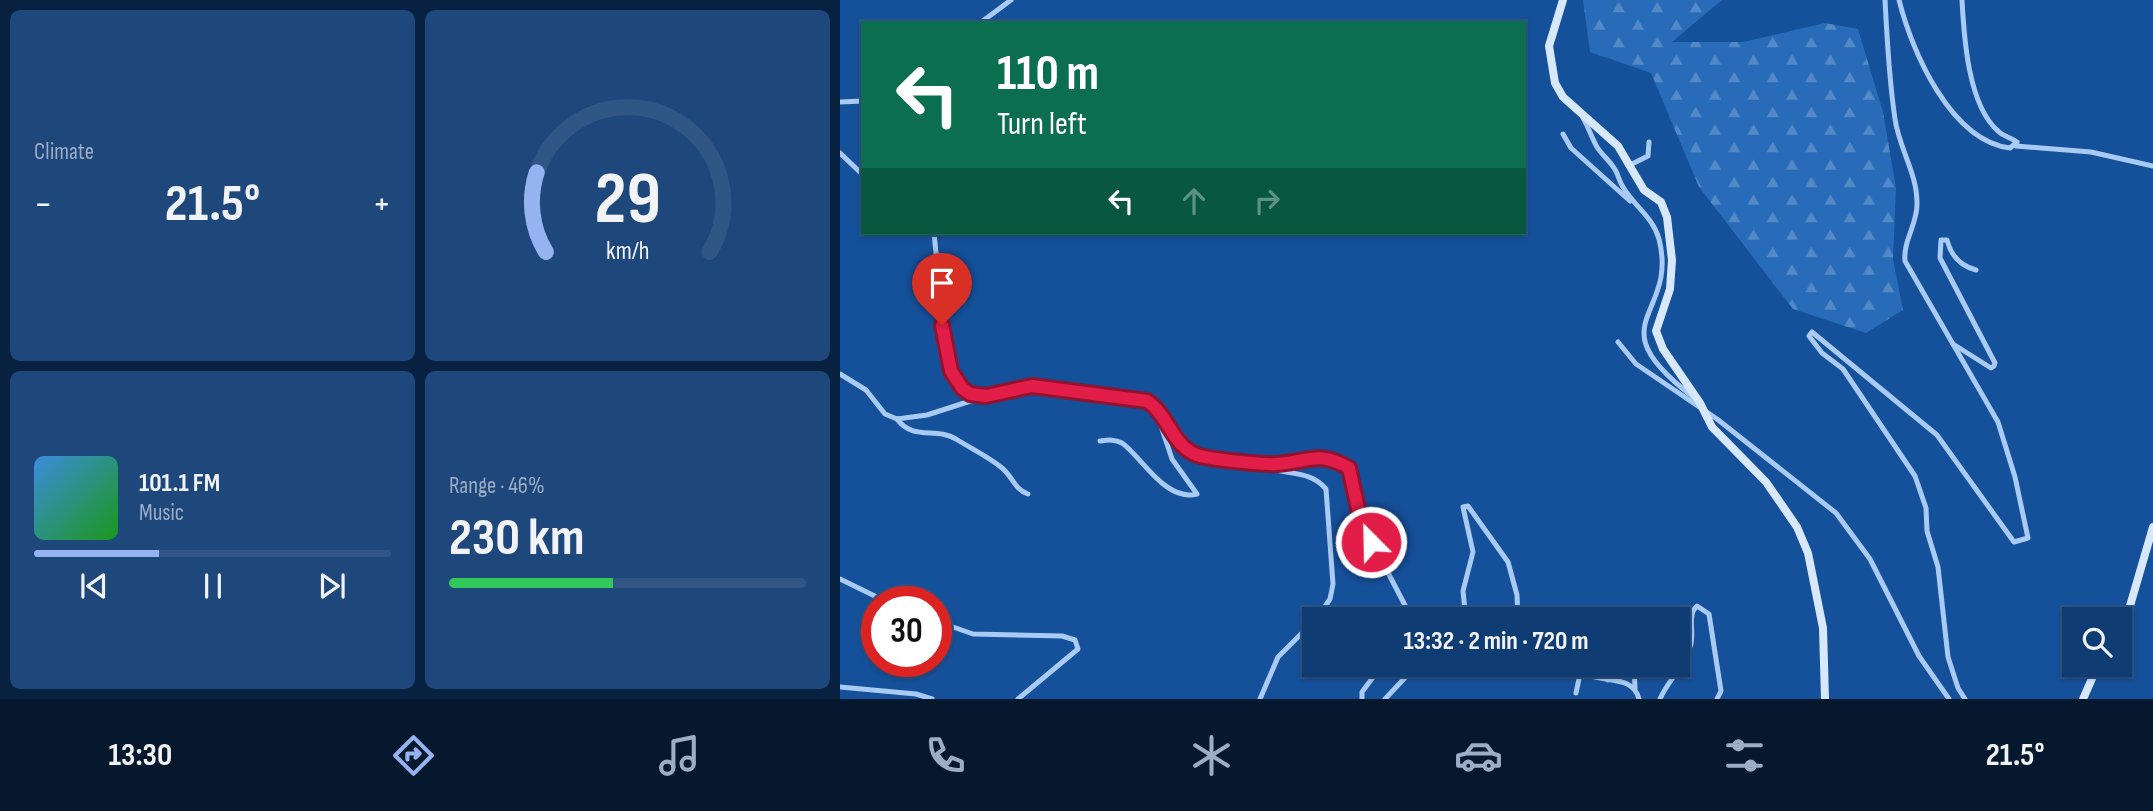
<!DOCTYPE html>
<html lang="en">
<head>
<meta charset="utf-8">
<style>
  body { margin:0; font-family:"Sofia Sans Condensed",sans-serif; background:#1e477c; color:#f1f3f6; height:100vh; display:flex; flex-direction:column; font-size:26px; white-space:nowrap }
  * { box-sizing:border-box; margin:0 }
  p { font-size:23px; color:#9cadc5 }
  .icon { flex:none; width:38px; height:38px; fill:none; stroke:currentColor; stroke-width:2; stroke-linecap:round; stroke-linejoin:round }
  .map { position:relative; flex:1; overflow:hidden }
  .panel { display:flex; flex-direction:column; gap:10px; padding:10px; background:#092140; width:840px }
  .panel>* { flex:none }
  .banner { position:absolute; left:21px; top:21px; width:665px; height:214px; border-radius:0px; box-shadow:0 2px 5px #0004,0 0 0 2px #305686; background:#0b6e4f; color:#fff; overflow:hidden }
  .tools { position:absolute; left:1222px; top:607px; display:grid; gap:14px }
  .tools a { display:grid; place-items:center; width:70px; height:70px; border-radius:0px; background:#103c74; box-shadow:0 2px 5px #0004,0 0 0 2px #305686; font-size:35px }
  .speed { position:absolute; left:21px; top:586px; display:flex; gap:14px; font-size:35px; font-weight:700; text-align:center }
  .speed>* { display:grid; place-content:center; width:91px; height:91px; border-radius:50%; background:#103c74; box-shadow:0 2px 5px #0004,0 0 0 2px #305686; line-height:1 }
  .speed .limit { border:10px solid #d22; background:#fff; color:#111 }
  .pin { position:absolute; display:grid; place-items:center; width:60px; height:60px; color:#fff; margin:-72px -30px; border-radius:50% 50% 50% 0; rotate:-45deg; box-shadow:0 0 7px #0007 }
  .pin .icon { rotate:45deg }
  .me { position:absolute; width:77px; margin:-38px; rotate:337deg; stroke-linejoin:round; filter:drop-shadow(0 0 5px #0008) }
  .turn { display:flex; align-items:center; gap:24px; height:147px; padding:0 21px; font-size:32px }
  .turn .icon { width:91px; height:91px; stroke-width:2.5 }
  .turn b { display:block; font-size:49px; line-height:60px }
  .lanes { display:flex; align-items:center; height:66px; padding:0 21px; background:#0003; justify-content:center; gap:35px; direction:ltr }
  .lanes .off { opacity:.35 }
  .big { font-size:52px; font-weight:700; line-height:1.1 }
  .panel .card { flex:1; display:flex; flex-direction:column; justify-content:center; gap:10px; min-width:0; padding:0 24px; border-radius:10px; background:#1e477c }
  .panel .dial { align-items:center; gap:0 }
  .dial svg { height:182px; overflow:visible; fill:none; stroke:#305686; stroke-width:7; stroke-linecap:round; text-anchor:middle }
  .dial text { fill:#f1f3f6; stroke:none }
  .song { display:flex; align-items:center; gap:21px }
  .cover { width:84px; height:84px; border-radius:10px; background:linear-gradient(135deg,hsl(210 70% 55%),hsl(120 70% 35%)) }
  .played { height:7px; border-radius:4px; background:linear-gradient(90deg,#95b2f1 35%,#305686 35%) }
  .keys { display:flex; justify-content:space-around; direction:ltr }
  .heat { display:flex; justify-content:space-between; align-items:center; font-size:38px; direction:ltr }
  .charge { height:10px; border-radius:5px; background:linear-gradient(90deg,#34c759 46%,#305686 0) }
  .panel .tiles { flex:1; display:grid; gap:10px; grid-template-columns:repeat(2,1fr) }
  .trip { position:absolute; left:462px; top:607px; width:388px; height:70px; border-radius:0px; background:#103c74; box-shadow:0 2px 5px #0004,0 0 0 2px #305686; font-weight:700; line-height:70px; text-align:center }
  .tab-bar { display:flex; height:112px; justify-content:space-around; align-items:center; background:#06182e; color:#9cadc5 }
  .tab-bar .icon { width:49px; height:49px }
  .tab-bar .active { color:#95b2f1 }
  .tab-bar b { font-size:32px; color:#f1f3f6 }
  main { display:flex; flex:1; min-height:0 }
  .map>svg:first-child { display:block }
  .forest { fill:url(#forest-firs) }
  .lines { fill:none; stroke-linecap:round; stroke-linejoin:round }
  .street { stroke:#a9cbf3; stroke-width:5 }
  .secondary { stroke:#d8e8fc; stroke-width:8 }
  .route-casing { stroke:#92132f; stroke-width:18 }
  .route { stroke:#e11d48; stroke-width:12 }
</style>
</head>
<body>
<main>
<section class="panel">
<div class="tiles">
<div class="card"><p>Climate</p>
<div class="heat"><a>−</a><b class="big">21.5°</b><a>+</a></div>
</div>
<div class="card dial"><svg viewBox="0 0 100 80">
<path d="M14 69A42 42 0 1 1 86 69"/>
<path d="M14 69A42 42 0 0 1 10 34" stroke="#95b2f1"/>
<text x="50" y="56" font-size="32" font-weight="700">29</text>
<text x="50" y="72" font-size="11">km/h</text>
</svg></div>
<div class="card">
<div class="song"><i class="cover"></i><div><b>101.1 FM</b><p>Music</p></div></div>
<div class="played"></div>
<div class="keys"><svg class="icon" aria-label="previous" viewBox="0 0 24 24"><path d="M18 5L8 12l10 7zM5 5v14"/></svg><svg class="icon" aria-label="pause" viewBox="0 0 24 24"><path d="M8 5v14M16 5v14"/></svg><svg class="icon" aria-label="next" viewBox="0 0 24 24"><path d="M6 5l10 7-10 7zM19 5v14"/></svg></div>
</div>
<div class="card"><p>Range · 46%</p><b class="big">230 km</b><div class="charge"></div></div>
</div>
</section>
<div class="map">
<svg width="1313" height="699" viewBox="0 0 1313 699">
  <defs>
    <pattern id="forest-firs" width="22" height="20" patternUnits="userSpaceOnUse" patternTransform="scale(1.75)"><rect width="22" height="20" fill="#286bb8"/><path d="M5 1l3.5 6h-7zM16 11l3.5 6h-7z" fill="#5389c6"/></pattern>
  </defs>
  <rect width="100%" height="100%" fill="#15509a"/>
  <polygon class="forest" points="743,0 882,0 832,42 903,42 985,23 1018,29 1043,112 1056,188 1053,259 1063,310 1026,333 953,309 859,187 811,73 750,52"/>
  <g class="lines">
    <g class="street">
      <path d="M 1045,0 C 1047,40 1049,79 1055,119 C 1059,148 1077,173 1077,203 C 1078,223 1063,240 1065,261 L 1158,422 L 1175,477 L 1188,538 L 1174,542 L 1097,435 L 972,332 L 969,336 L 982,353 L 1003,369 L 1075,476 L 1086,508 L 1087,531 L 1098,567 L 1108,657 L 1118,688 L 1125,699"/>
      <path d="M 1059,0 C 1072,52 1111,141 1170,148 L 1177,142 C 1171,138 1163,136 1158,131 C 1128,105 1124,37 1122,0"/>
      <polyline points="140,23 171,0"/>
      <polyline points="0,102 23,101"/>
      <path d="M 743,118 C 749,128 752,139 757,147 C 762,155 769,160 774,168 C 778,173 779,181 783,187 C 794,206 813,217 819,239 C 839,318 754,321 853,397"/>
      <polyline points="723,134 731,148 790,201"/>
      <polyline points="1176,146 1251,152 1313,166"/>
      <polyline points="0,153 23,175"/>
      <polyline points="790,165 808,156 809,142"/>
      <path d="M 94,233 L 96,253 L 106,269 L 110,292 L 102,321 L 106,353 L 111,371 L 122,389 L 130,394 L 146,396 L 192,386 L 307,401 C 328,414 332,446 357,456 C 367,459 424,465 437,464 C 468,462 478,450 509,468 L 521,521 L 568,611 L 569,620"/>
      <polyline points="778,342 796,364 877,419 996,513 1030,559 1079,656 1109,699"/>
      <path d="M 1113,344 L 1151,368 L 1154,366 L 1155,363 L 1100,258 L 1101,240 L 1107,240 C 1111,256 1121,266 1136,270"/>
      <polyline points="0,374 26,390 45,414 57,419 87,415 143,397"/>
      <path d="M 57,419 C 73,441 96,427 116,439 C 130,448 149,457 162,468 C 173,477 174,489 188,494"/>
      <path d="M 260,441 C 268,440 275,439 282,443 C 302,457 325,502 357,494 L 332,459 L 316,411"/>
      <path d="M 422,465 C 445,477 468,468 486,489 L 493,584 L 490,599 L 476,620"/>
      <polyline points="0,579 47,602"/>
      <polyline points="626,620 623,591 633,552 623,507 628,506 668,562 677,595 678,620"/>
      <polyline points="96,621 133,634 222,636 235,640 238,649 178,699"/>
      <path d="M 733,665 C 752,688 792,670 799,699"/>
      <polyline points="794,665 795,688"/>
      <polyline points="768,680 769,665"/>
      <polyline points="0,687 76,694 92,699"/>
      <polyline points="736,693 740,674"/>
      <polyline points="420,699 438,657 474,621"/>
      <polyline points="522,699 522,692 542,665"/>
      <polyline points="545,699 577,665"/>
      <path d="M 820,699 C 828,680 846,665 851,644 C 854,631 847,615 857,606 L 869,614 L 881,691 L 877,699"/>
    </g>
    <g class="secondary">
      <polyline points="723,0 709,46 715,83 723,97 778,146 804,190 821,202 827,217 832,260 830,289 816,331 823,349 860,403 872,427 926,482 957,527 968,553 983,628 985,699"/>
      <polyline points="1279,632 1285,623 1313,527"/>
      <polyline points="1243,699 1258,665"/>
    </g>
  </g>
  <g class="lines">
    <defs>
      <path id="route" d="M 102,325 L 111,371 L 122,388 L 130,394 L 146,396 L 192,386 L 307,401 C 328,414 332,446 357,455 C 367,459 424,465 437,464 C 468,462 478,450 509,468 L 521,522 L 531,542"/>
    </defs>
    <use href="#route" class="route-casing"/>
    <use href="#route" class="route"/>
  </g>
</svg>
<div class="tools">
<a><svg class="icon" aria-label="search" viewBox="0 0 24 24"><circle cx="10" cy="10" r="6"/><path d="M15 15l6 6"/></svg></a>
</div>
<div class="speed"><div class="limit">30</div></div>
<div class="pin" style="left:102px;top:325px;background:#d93025"><svg class="icon" aria-label="arrive" viewBox="0 0 24 24"><path d="M6 21V4h12l-3 4 3 4H6"/></svg></div>
<svg class="me" style="left:531px;top:542px" viewBox="-20 -20 40 40"><circle r="17" fill="#e11d48" stroke="#fff" stroke-width="3"/><path d="M0-11L8 9 0 5-8 9z" fill="#fff"/></svg>
<div class="trip">13:32 · 2 min · 720 m</div>
<div class="banner">
<div class="turn"><svg class="icon" aria-label="left" viewBox="0 0 24 24"><path d="M17 20v-9H6M10 6l-5 5 5 5"/></svg><div><b>110 m</b>Turn left</div></div>
<div class="lanes"><svg class="icon" aria-label="left" viewBox="0 0 24 24"><path d="M17 20v-9H6M10 6l-5 5 5 5"/></svg><svg class="icon off" aria-label="ahead" viewBox="0 0 24 24"><path d="M12 20V5M6 11l6-6 6 6"/></svg><svg class="icon off" aria-label="right" viewBox="0 0 24 24"><path d="M7 20v-9h11M14 6l5 5-5 5"/></svg></div>
</div>
</div>
</main>
<nav class="tab-bar">
<b>13:30</b>
<svg class="icon active" aria-label="directions" viewBox="0 0 24 24"><path d="M12 3l9 9-9 9-9-9zM9 14v-3h6M13 9l2 2-2 2"/></svg>
<svg class="icon" aria-label="music" viewBox="0 0 24 24"><path d="M9 18V5l10-2v13"/><circle cx="6" cy="18" r="3"/><circle cx="16" cy="16" r="3"/></svg>
<svg class="icon" aria-label="phone" viewBox="0 0 24 24"><path d="M5 4h4l2 5-3 2q2 4 5 5l2-3 5 2v4C11 20 4 13 5 4z"/></svg>
<svg class="icon" aria-label="climate" viewBox="0 0 24 24"><path d="M12 3v18M4 7l16 10M4 17L20 7"/></svg>
<svg class="icon" aria-label="car" viewBox="0 0 24 24"><path d="M5 17H2v-5l4-1 3-4h7l3 4 3 1v5h-3M9 17h6M6 11h13"/><circle cx="7" cy="17" r="2"/><circle cx="17" cy="17" r="2"/></svg>
<svg class="icon" aria-label="filters" viewBox="0 0 24 24"><path d="M4 7h16M4 17h16"/><circle cx="9" cy="7" r="2"/><circle cx="15" cy="17" r="2"/></svg>
<b>21.5°</b>
</nav>
</body>
</html>
